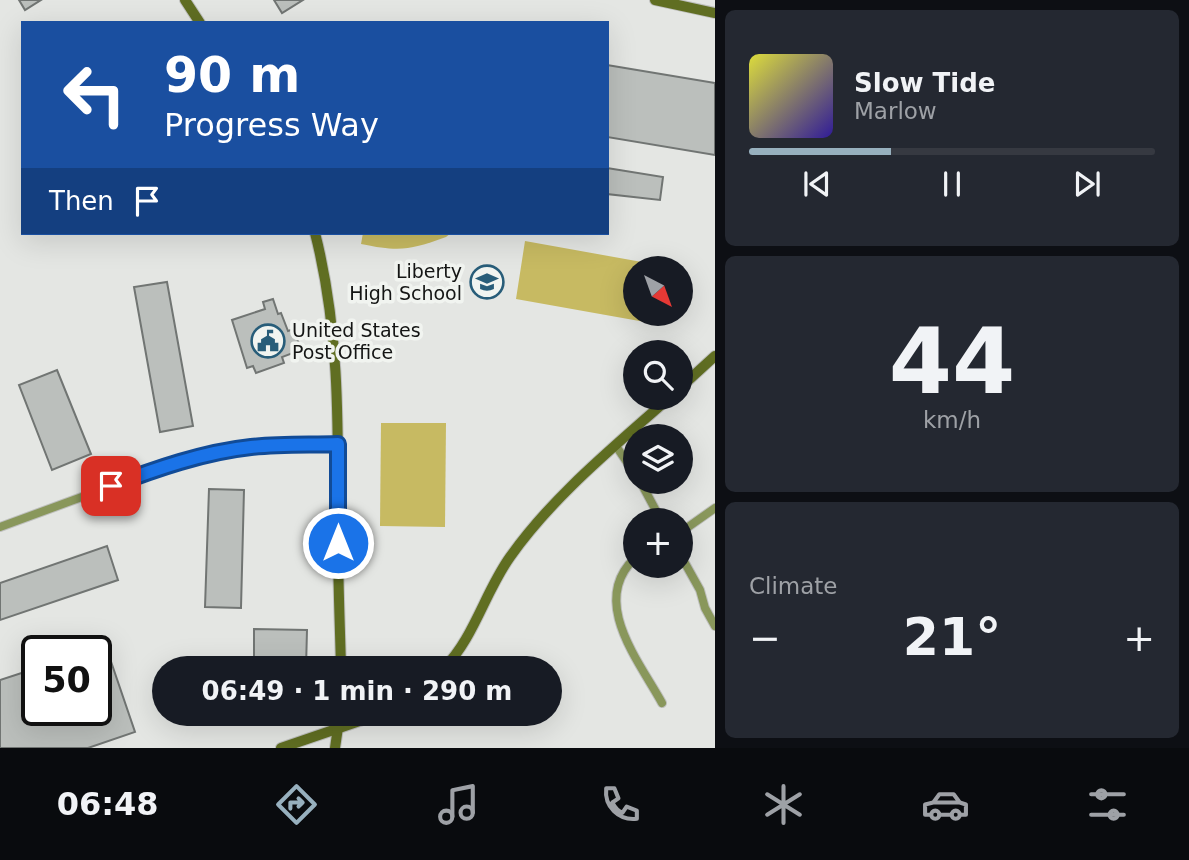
<!DOCTYPE html>
<html lang="en">
<head>
<meta charset="utf-8">
<style>
  body { margin:0; font-family:"DejaVu Sans",sans-serif; background:#242831; color:#f1f3f6; height:100vh; display:flex; flex-direction:column; font-size:26px; white-space:nowrap }
  * { box-sizing:border-box; margin:0 }
  p { font-size:23px; color:#9ea1a6 }
  .icon { flex:none; width:38px; height:38px; fill:none; stroke:currentColor; stroke-width:2; stroke-linecap:round; stroke-linejoin:round }
  .map { position:relative; flex:1; overflow:hidden }
  .panel { display:flex; flex-direction:column; gap:10px; padding:10px; background:#0d0f14; width:474px }
  .panel>* { flex:none }
  .banner { position:absolute; left:21px; top:21px; width:588px; height:214px; border-radius:0px; box-shadow:0 7px 28px #0002; background:#1a4fa0; color:#fff; overflow:hidden }
  .needle { width:46px; rotate:139deg }
  .buttons { position:absolute; left:623px; top:256px; display:grid; gap:14px }
  .buttons a { display:grid; place-items:center; width:70px; height:70px; border-radius:50%; background:#171b24; box-shadow:0 7px 28px #0002; font-size:35px }
  .speed { position:absolute; left:21px; top:635px; display:flex; gap:14px; font-size:35px; font-weight:700; text-align:center }
  .speed>* { display:grid; place-content:center; width:91px; height:91px; border-radius:50%; background:#171b24; box-shadow:0 7px 28px #0002; line-height:1 }
  .speed .limit { border:4px solid #111; border-radius:10px; background:#fff; color:#111 }
  .pin { position:absolute; display:grid; place-items:center; width:60px; height:60px; color:#fff; margin:-30px; border-radius:14px; box-shadow:0 4px 10px #0006 }
  .me { position:absolute; width:77px; margin:-38px; rotate:0deg; stroke-linejoin:round; filter:drop-shadow(0 0 5px #0008) }
  .turn { display:flex; align-items:center; gap:24px; height:147px; padding:0 28px; font-size:32px }
  .turn .icon { width:91px; height:91px; stroke-width:2.5 }
  .turn b { display:block; font-size:49px; line-height:60px }
  .then { display:flex; align-items:center; height:66px; padding:0 28px; background:#0003; gap:14px; font-size:26px }
  .big { font-size:52px; font-weight:700; line-height:1.1 }
  .panel .tile { flex:1; display:flex; flex-direction:column; justify-content:center; gap:10px; min-width:0; padding:0 24px; border-radius:10px; background:#242831 }
  .panel .dial { align-items:center; gap:0 }
  .dial b { font-size:91px; line-height:1 }
  .song { display:flex; align-items:center; gap:21px }
  .cover { width:84px; height:84px; border-radius:10px; background:linear-gradient(135deg,hsl(60 70% 55%),hsl(250 70% 35%)) }
  .played { height:7px; border-radius:4px; background:linear-gradient(90deg,#97b0be 35%,#363941 35%) }
  .keys { display:flex; justify-content:space-around; direction:ltr }
  .heat { display:flex; justify-content:space-between; align-items:center; font-size:38px; direction:ltr }
  .trip { position:absolute; left:152px; top:656px; width:410px; height:70px; border-radius:35px; background:#171b24; box-shadow:0 7px 28px #0002; font-weight:700; line-height:70px; text-align:center }
  .tabs { display:flex; height:112px; justify-content:space-around; align-items:center; background:#090b0e; color:#9ea1a6 }
  .tabs .icon { width:49px; height:49px }
  .tabs .active { color:#97b0be }
  .tabs b { font-size:32px; color:#f1f3f6 }
  main { display:flex; flex:1; min-height:0 }
  .map>svg:first-child { display:block }
  .green { fill:#c7ba62 }
  .building { fill:#bbbfbc; stroke:#717573; stroke-width:2 }
  .lines { fill:none; stroke-linecap:round; stroke-linejoin:round }
  .street-casing { stroke:#bfc0be; stroke-width:10 }
  .secondary-casing { stroke:#bfc0be; stroke-width:12 }
  .street { stroke:#89975b; stroke-width:8 }
  .secondary { stroke:#606e22; stroke-width:10 }
  .route-casing { stroke:#114b97; stroke-width:18 }
  .route { stroke:#1a73e8; stroke-width:12 }
  .labels { text-anchor:middle; stroke-width:7; stroke-linejoin:round; paint-order:stroke }
  .poi-label { font-size:19px; fill:#141514; stroke:#f1f4f0; text-anchor:end }
</style>
</head>
<body>
<main>
<div class="map">
<svg width="715" height="748" viewBox="0 0 715 748">
  <rect width="100%" height="100%" fill="#e4e6e3"/>
  <g class="green">
    <path d="M 363,233 L 451,233 L 446,237 C 410,250 400,252 361,244 Z"/>
    <polygon points="525,241 653,264 653,268 635,268 635,313 646,313 645,322 516,299"/>
    <polygon points="381,423 446,423 445,527 380,526"/>
  </g>
  <g class="building">
    <polygon points="19,0 41,0 25,10"/>
    <polygon points="274,0 303,0 282,13"/>
    <polygon points="607,65 715,83 715,155 607,137"/>
    <polygon points="607,168 663,177 660,200 607,194"/>
    <polygon points="167,282 193,426 160,432 134,287"/>
    <polygon points="273,299 278,314 281,313 288,331 294,329 301,350 282,357 284,363 256,373 253,366 247,368 232,320 265,309 263,302"/>
    <polygon points="57,370 91,454 52,470 19,385"/>
    <polygon points="209,489 244,490 241,608 205,607"/>
    <polygon points="107,546 118,580 0,620 0,583"/>
    <polygon points="254,629 307,630 306,668 254,668"/>
    <polygon points="105,644 135,732 88,748 0,748 0,680 37,668 37,710 96,710 96,647"/>
  </g>
  <g class="lines">
    <defs>
      <g id="street">
        <polyline points="616,446 635,474"/>
        <polyline points="640,481 661,520"/>
        <polyline points="0,527 139,476 229,451 252,447 338,444"/>
        <polyline points="681,532 715,508"/>
        <polyline points="681,556 700,590 705,608 715,626"/>
        <path d="M 635,558 C 589,601 639,661 662,703"/>
      </g>
      <g id="secondary">
        <polyline points="185,0 200,23"/>
        <polyline points="655,0 715,13"/>
        <path d="M 315,233 C 341,334 338,437 338,540 C 338,583 340,626 341,668"/>
        <polyline points="681,387 715,356"/>
        <path d="M 444,668 C 474,638 485,592 510,557 C 553,496 614,447 670,397"/>
        <polyline points="281,748 380,714"/>
        <polyline points="335,748 340,714"/>
      </g>
    </defs>
    <use href="#street" class="street-casing"/>
    <use href="#secondary" class="secondary-casing"/>
    <use href="#street" class="street"/>
    <use href="#secondary" class="secondary"/>
  </g>
  <g class="lines">
    <defs>
      <path id="route" d="M 111,486 C 155,469 204,452 251,447 C 280,444 309,445 338,444 L 338,543"/>
    </defs>
    <use href="#route" class="route-casing"/>
    <use href="#route" class="route"/>
  </g>
  <defs>
    <symbol id="school-ring" viewBox="-11 -11 22 22"><circle r="9.5" fill="#f1f4f0" stroke="#285d79" stroke-width="1.5"/><path d="M0-5L7-2L0 1L-7-2ZM-4 1L0 2.5L4 1V4Q0 6-4 4Z" fill="#285d79"/></symbol>
    <symbol id="civic-ring" viewBox="-11 -11 22 22"><circle r="9.5" fill="#f1f4f0" stroke="#285d79" stroke-width="1.5"/><path d="M-.6-6.5H3V-4.5H.6V-3L4-1V1h2V6H-6V1h2V-1L-.6-3ZM-1.2 2.5V6h2.4V2.5Z" fill="#285d79"/></symbol>
  </defs>
  <g fill-rule="evenodd">
    <use href="#school-ring" x="468" y="263" width="38" height="38"/>
    <use href="#civic-ring" x="249" y="322" width="38" height="38"/>
  </g>
  <g class="labels">
    <g class="poi-label">
      <text x="462" y="278">Liberty<tspan x="462" dy="22">High School</tspan></text>
      <text x="292" y="337" text-anchor="start">United States<tspan x="292" dy="22">Post Office</tspan></text>
    </g>
  </g>
</svg>
<div class="buttons">
<a><svg class="needle" viewBox="-14 -14 28 28"><path d="M0-13l5 13h-10z" fill="#e53935"/><path d="M0 13l5-13h-10z" fill="#9ea1a6"/></svg></a>
<a><svg class="icon" aria-label="search" viewBox="0 0 24 24"><circle cx="10" cy="10" r="6"/><path d="M15 15l6 6"/></svg></a>
<a><svg class="icon" aria-label="layers" viewBox="0 0 24 24"><path d="M12 4l9 5-9 5-9-5zM3 14l9 5 9-5"/></svg></a>
<a>+</a>
</div>
<div class="speed"><div class="limit">50</div></div>
<div class="pin" style="left:111px;top:486px;background:#d93025"><svg class="icon" aria-label="arrive" viewBox="0 0 24 24"><path d="M6 21V4h12l-3 4 3 4H6"/></svg></div>
<svg class="me" style="left:338px;top:543px" viewBox="-20 -20 40 40"><circle r="17" fill="#1a73e8" stroke="#fff" stroke-width="3"/><path d="M0-11L8 9 0 5-8 9z" fill="#fff"/></svg>
<div class="trip">06:49 · 1 min · 290 m</div>
<div class="banner">
<div class="turn"><svg class="icon" aria-label="left" viewBox="0 0 24 24"><path d="M17 20v-9H6M10 6l-5 5 5 5"/></svg><div><b>90 m</b>Progress Way</div></div>
<div class="then">Then<svg class="icon" aria-label="arrive" viewBox="0 0 24 24"><path d="M6 21V4h12l-3 4 3 4H6"/></svg></div>
</div>
</div>
<section class="panel">
<div class="tile">
<div class="song"><i class="cover"></i><div><b>Slow Tide</b><p>Marlow</p></div></div>
<div class="played"></div>
<div class="keys"><svg class="icon" aria-label="previous" viewBox="0 0 24 24"><path d="M18 5L8 12l10 7zM5 5v14"/></svg><svg class="icon" aria-label="pause" viewBox="0 0 24 24"><path d="M8 5v14M16 5v14"/></svg><svg class="icon" aria-label="next" viewBox="0 0 24 24"><path d="M6 5l10 7-10 7zM19 5v14"/></svg></div>
</div>
<div class="tile dial"><b>44</b><p>km/h</p></div>
<div class="tile"><p>Climate</p>
<div class="heat"><a>−</a><b class="big">21°</b><a>+</a></div>
</div>
</section>
</main>
<nav class="tabs">
<b>06:48</b>
<svg class="icon active" aria-label="directions" viewBox="0 0 24 24"><path d="M12 3l9 9-9 9-9-9zM9 14v-3h6M13 9l2 2-2 2"/></svg>
<svg class="icon" aria-label="music" viewBox="0 0 24 24"><path d="M9 18V5l10-2v13"/><circle cx="6" cy="18" r="3"/><circle cx="16" cy="16" r="3"/></svg>
<svg class="icon" aria-label="phone" viewBox="0 0 24 24"><path d="M5 4h4l2 5-3 2q2 4 5 5l2-3 5 2v4C11 20 4 13 5 4z"/></svg>
<svg class="icon" aria-label="climate" viewBox="0 0 24 24"><path d="M12 3v18M4 7l16 10M4 17L20 7"/></svg>
<svg class="icon" aria-label="car" viewBox="0 0 24 24"><path d="M5 17H2v-5l4-1 3-4h7l3 4 3 1v5h-3M9 17h6M6 11h13"/><circle cx="7" cy="17" r="2"/><circle cx="17" cy="17" r="2"/></svg>
<svg class="icon" aria-label="filters" viewBox="0 0 24 24"><path d="M4 7h16M4 17h16"/><circle cx="9" cy="7" r="2"/><circle cx="15" cy="17" r="2"/></svg>
</nav>
</body>
</html>
